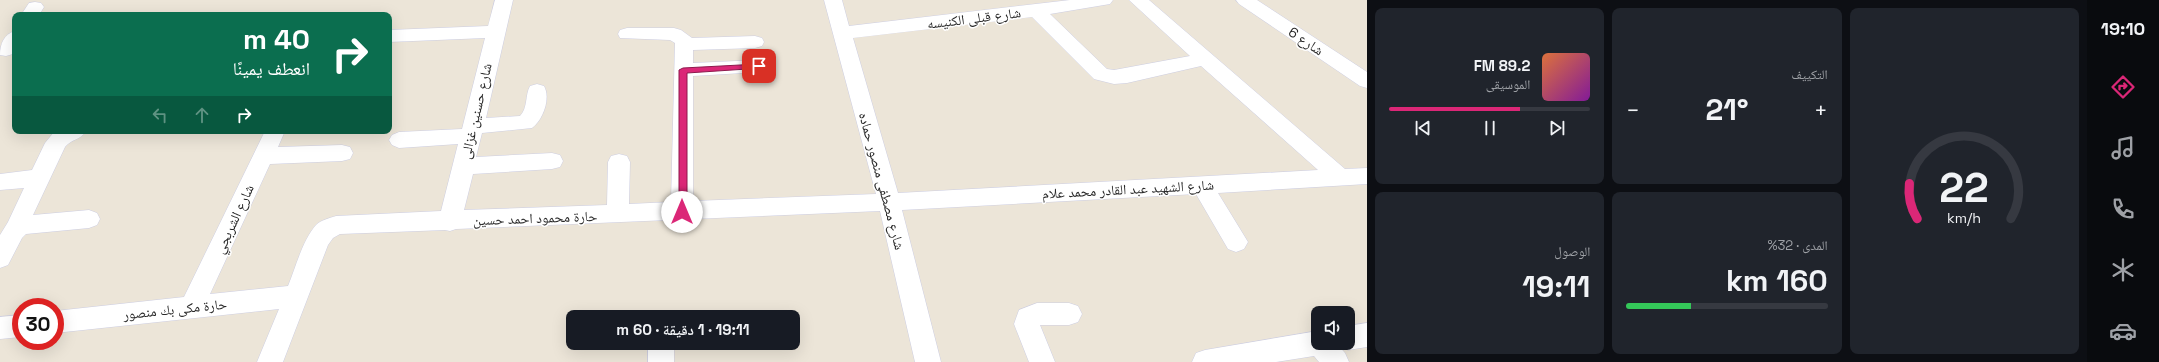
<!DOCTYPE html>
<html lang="ar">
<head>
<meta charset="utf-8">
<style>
  body { margin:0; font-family:"Space Grotesk","Noto Naskh Arabic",sans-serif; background:#20242c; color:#f1f3f6; direction:rtl; height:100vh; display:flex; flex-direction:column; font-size:15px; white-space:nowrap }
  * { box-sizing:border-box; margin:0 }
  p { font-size:13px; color:#9ea1a6 }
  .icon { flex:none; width:22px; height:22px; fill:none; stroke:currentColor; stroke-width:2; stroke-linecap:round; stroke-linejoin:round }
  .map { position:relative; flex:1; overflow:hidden; direction:ltr }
  .details { display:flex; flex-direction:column; gap:8px; padding:8px; background:#0d0f14; width:720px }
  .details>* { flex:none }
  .top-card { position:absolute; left:12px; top:12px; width:380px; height:122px; border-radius:8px; box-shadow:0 4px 16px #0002; direction:rtl; background:#0b6e4f; color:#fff; overflow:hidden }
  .tools { position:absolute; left:1311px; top:306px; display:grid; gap:8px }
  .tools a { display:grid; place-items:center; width:44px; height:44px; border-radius:8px; background:#171b24; box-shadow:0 4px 16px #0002; font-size:20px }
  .speed { position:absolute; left:12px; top:298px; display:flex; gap:8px; font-size:20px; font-weight:700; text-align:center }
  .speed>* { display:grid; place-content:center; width:52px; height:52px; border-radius:50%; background:#171b24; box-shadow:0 4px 16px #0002; line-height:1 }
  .speed .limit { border:6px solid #d22; background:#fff; color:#111 }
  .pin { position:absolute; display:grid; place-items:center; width:34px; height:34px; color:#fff; margin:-17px; border-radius:8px; box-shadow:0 2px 6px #0006 }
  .me { position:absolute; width:44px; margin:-22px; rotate:0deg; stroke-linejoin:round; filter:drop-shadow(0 0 3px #0008) }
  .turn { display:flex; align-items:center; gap:14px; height:84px; padding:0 16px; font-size:18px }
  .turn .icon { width:52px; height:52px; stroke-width:2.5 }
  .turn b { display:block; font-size:28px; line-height:34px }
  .lanes { display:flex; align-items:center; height:38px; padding:0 16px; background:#0003; justify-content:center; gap:20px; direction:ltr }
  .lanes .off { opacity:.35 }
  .big { font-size:30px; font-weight:600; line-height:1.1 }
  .details .widget { flex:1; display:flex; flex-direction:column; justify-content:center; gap:6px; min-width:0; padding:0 14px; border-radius:8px; background:#20242c }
  .details .dial { align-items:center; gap:0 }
  .dial svg { height:104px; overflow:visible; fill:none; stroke:#363941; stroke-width:7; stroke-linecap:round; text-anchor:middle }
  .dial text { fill:#f1f3f6; stroke:none }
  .song { display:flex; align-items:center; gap:12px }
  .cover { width:48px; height:48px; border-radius:6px; background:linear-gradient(135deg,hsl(20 70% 55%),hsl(290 70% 35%)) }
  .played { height:4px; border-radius:2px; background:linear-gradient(90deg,#db2777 65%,#363941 65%) }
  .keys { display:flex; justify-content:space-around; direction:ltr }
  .heat { display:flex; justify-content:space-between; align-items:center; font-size:22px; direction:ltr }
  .charge { height:6px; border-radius:3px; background:linear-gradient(90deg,#34c759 32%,#363941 0) }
  .details .tiles { flex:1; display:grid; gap:8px; grid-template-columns:repeat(3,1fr) }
  .widget:first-child { grid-row:span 2 }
  .trip { position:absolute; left:566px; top:310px; width:234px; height:40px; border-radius:8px; background:#171b24; box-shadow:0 4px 16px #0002; font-weight:600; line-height:40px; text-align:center; direction:rtl }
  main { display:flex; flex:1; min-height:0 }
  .tabs { display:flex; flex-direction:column; width:72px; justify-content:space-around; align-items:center; background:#090b0e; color:#9ea1a6 }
  .tabs .icon { width:28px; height:28px }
  .tabs .on { color:#db2777 }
  .tabs b { font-size:18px; color:#f1f3f6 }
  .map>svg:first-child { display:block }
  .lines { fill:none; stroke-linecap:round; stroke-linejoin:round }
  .minor-casing { stroke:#cdcee2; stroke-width:1 }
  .minor { fill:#fff; fill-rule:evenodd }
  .route { fill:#db2777; stroke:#8e194d }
  .labels { text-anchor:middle; stroke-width:3; stroke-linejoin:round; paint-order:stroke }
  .street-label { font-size:14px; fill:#282828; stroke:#fff }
</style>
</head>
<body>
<main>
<nav class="tabs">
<b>19:10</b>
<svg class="icon on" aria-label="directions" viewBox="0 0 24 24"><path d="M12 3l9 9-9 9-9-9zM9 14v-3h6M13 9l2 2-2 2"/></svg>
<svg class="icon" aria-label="music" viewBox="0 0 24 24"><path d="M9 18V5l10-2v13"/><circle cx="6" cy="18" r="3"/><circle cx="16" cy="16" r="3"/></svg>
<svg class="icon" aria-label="phone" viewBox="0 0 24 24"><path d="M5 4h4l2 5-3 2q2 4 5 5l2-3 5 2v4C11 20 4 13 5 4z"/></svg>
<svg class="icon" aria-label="climate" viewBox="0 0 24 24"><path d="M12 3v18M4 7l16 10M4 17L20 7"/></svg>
<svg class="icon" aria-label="car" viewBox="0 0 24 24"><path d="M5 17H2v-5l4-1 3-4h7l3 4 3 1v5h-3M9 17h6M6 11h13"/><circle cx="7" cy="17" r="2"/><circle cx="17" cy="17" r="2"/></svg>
</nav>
<section class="details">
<div class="tiles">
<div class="widget dial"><svg viewBox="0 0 100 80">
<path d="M14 69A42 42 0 1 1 86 69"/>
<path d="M14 69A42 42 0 0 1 8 42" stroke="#db2777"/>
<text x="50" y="56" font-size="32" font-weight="700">22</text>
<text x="50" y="72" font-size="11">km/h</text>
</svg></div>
<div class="widget"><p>التكييف</p>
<div class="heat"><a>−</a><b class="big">21°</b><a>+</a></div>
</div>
<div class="widget">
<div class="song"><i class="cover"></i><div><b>89.2 FM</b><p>الموسيقى</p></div></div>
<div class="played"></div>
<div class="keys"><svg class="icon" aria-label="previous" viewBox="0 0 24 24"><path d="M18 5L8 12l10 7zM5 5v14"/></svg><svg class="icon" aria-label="pause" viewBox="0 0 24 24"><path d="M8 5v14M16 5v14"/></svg><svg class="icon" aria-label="next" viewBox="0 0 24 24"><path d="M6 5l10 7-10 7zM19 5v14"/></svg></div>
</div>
<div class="widget"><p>المدى · 32%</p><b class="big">160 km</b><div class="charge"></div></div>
<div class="widget"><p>الوصول</p><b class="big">19:11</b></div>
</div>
</section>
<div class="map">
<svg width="1367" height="362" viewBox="0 0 1367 362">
  <rect width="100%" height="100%" fill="#ece5d8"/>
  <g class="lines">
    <defs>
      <g id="minor">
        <path d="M 495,0 L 513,0 L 486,118 L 520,116 C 528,108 525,95 530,86 L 537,84 L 544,86 C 551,98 543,120 532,128 L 482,133 L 476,157 L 552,153 L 560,155 L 563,161 L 560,167 L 552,169 L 473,174 L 464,210 L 607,205 L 608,162 L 611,156 L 619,154 L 627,156 L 630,162 L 629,204 L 671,202 L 675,43 L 670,40 L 620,38 L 618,34 L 620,30 L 627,28 L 674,28 L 681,30 L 692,38 L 755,36 L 762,38 L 764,42 L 762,46 L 755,48 L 693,50 L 693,63 L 759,60 L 766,61 L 769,66 L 766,71 L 759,72 L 693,76 L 693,201 L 876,194 L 824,0 L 842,0 L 849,26 L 1070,0 L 1113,0 L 1110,4 L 1050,14 L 1107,69 L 1114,70 L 1190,56 L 1129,0 L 1149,0 L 1345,169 L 1367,168 L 1367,184 L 1218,193 L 1248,242 L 1244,249 L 1236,252 L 1228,249 L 1196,194 L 902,210 L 941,362 L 915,362 L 880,211 L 456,229 L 450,231 L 445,230 L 340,234 L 333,238 L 328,245 L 283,362 L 257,362 L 279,309 L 55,333 L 55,311 L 184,297 L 265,131 L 285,131 L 278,147 L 342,145 L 350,147 L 353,153 L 350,159 L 342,161 L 270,164 L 210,294 L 288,286 C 296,267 302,241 316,225 C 321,220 330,218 336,216 L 441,211 L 458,144 L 399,148 L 392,145 L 389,140 L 392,135 L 399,132 L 462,129 L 485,38 L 389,42 L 389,30 L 488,26 ZM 1032,17 L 1094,79 L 1114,84 L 1127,83 L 1201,66 L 1318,170 L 898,193 L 853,38 Z"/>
        <polygon points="1236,0 1257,0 1367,72 1367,88 1360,86 1239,4"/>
        <polygon points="35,2 41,3 44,7 39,15 21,15 29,3"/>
        <path d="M 15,31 L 15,51 L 13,54 L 6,56 L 0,55 C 0,44 4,34 15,31 Z"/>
        <path d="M 86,131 C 81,140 71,139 65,147 L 33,215 L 89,210 L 97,213 L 100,219 L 97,225 L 89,228 L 26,234 L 22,238 L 8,265 L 0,268 L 0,235 L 8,222 L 24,188 L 0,190 L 0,174 L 32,170 L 45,143 L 54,132 Z"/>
        <polygon points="1037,303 1069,303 1078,306 1082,314 1078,322 1069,325 1040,325 1055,362 1029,362 1014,324 1019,310"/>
        <polygon points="21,315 21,337 0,339 0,317"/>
        <polygon points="1367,323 1367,347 1348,350 1339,346 1337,343 1348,343 1348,326"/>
        <polygon points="1318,331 1318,343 1336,343 1345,353 1349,362 1319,362 1314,356 1276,362 1192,362 1196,353 1205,350"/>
        <rect x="648" y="343" width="26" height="19"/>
      </g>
    </defs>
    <use href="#minor" class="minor-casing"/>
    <use href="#minor" class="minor"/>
  </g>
  <polygon class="route" points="759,64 763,66 762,68 687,73 687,212 682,216 679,214 679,70 683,68"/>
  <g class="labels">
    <g class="street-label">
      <text transform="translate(974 18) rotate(-7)" y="5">شارع قبلى الكنيسه</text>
      <text transform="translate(1306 41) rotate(34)" y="5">شارع 6</text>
      <text transform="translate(476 111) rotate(-77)" y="5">شارع حسنين غزالى</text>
      <text transform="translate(882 181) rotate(75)" y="5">شارع مصطفى منصور حماده</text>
      <text transform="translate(1128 189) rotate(-3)" y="5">شارع الشهيد عبد القادر محمد علام</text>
      <text transform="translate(535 218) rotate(-2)" y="5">حارة محمود احمد حسين</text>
      <text transform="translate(234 219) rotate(-65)" y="5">شارع الشربجي</text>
      <text transform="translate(175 309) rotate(-6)" y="5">حارة مكى بك منصور</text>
    </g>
  </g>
</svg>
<div class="tools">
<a><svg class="icon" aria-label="sound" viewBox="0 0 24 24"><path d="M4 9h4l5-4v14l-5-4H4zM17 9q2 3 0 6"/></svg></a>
</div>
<div class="speed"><div class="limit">30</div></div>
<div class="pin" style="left:759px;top:66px;background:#d93025"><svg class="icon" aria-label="arrive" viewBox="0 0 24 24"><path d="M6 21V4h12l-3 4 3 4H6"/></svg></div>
<svg class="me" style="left:682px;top:212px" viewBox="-20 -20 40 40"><circle r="19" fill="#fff"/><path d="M0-13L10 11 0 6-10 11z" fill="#db2777"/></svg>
<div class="trip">19:11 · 1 دقيقة · 60 m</div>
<div class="top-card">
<div class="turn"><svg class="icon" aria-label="right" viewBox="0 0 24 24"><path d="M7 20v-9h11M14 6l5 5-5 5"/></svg><div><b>40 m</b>انعطف يمينًا</div></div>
<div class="lanes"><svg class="icon off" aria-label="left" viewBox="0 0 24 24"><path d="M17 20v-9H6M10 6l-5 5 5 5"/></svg><svg class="icon off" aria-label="ahead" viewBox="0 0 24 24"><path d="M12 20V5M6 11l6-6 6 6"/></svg><svg class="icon" aria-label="right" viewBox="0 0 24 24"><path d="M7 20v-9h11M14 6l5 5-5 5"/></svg></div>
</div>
</div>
</main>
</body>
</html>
